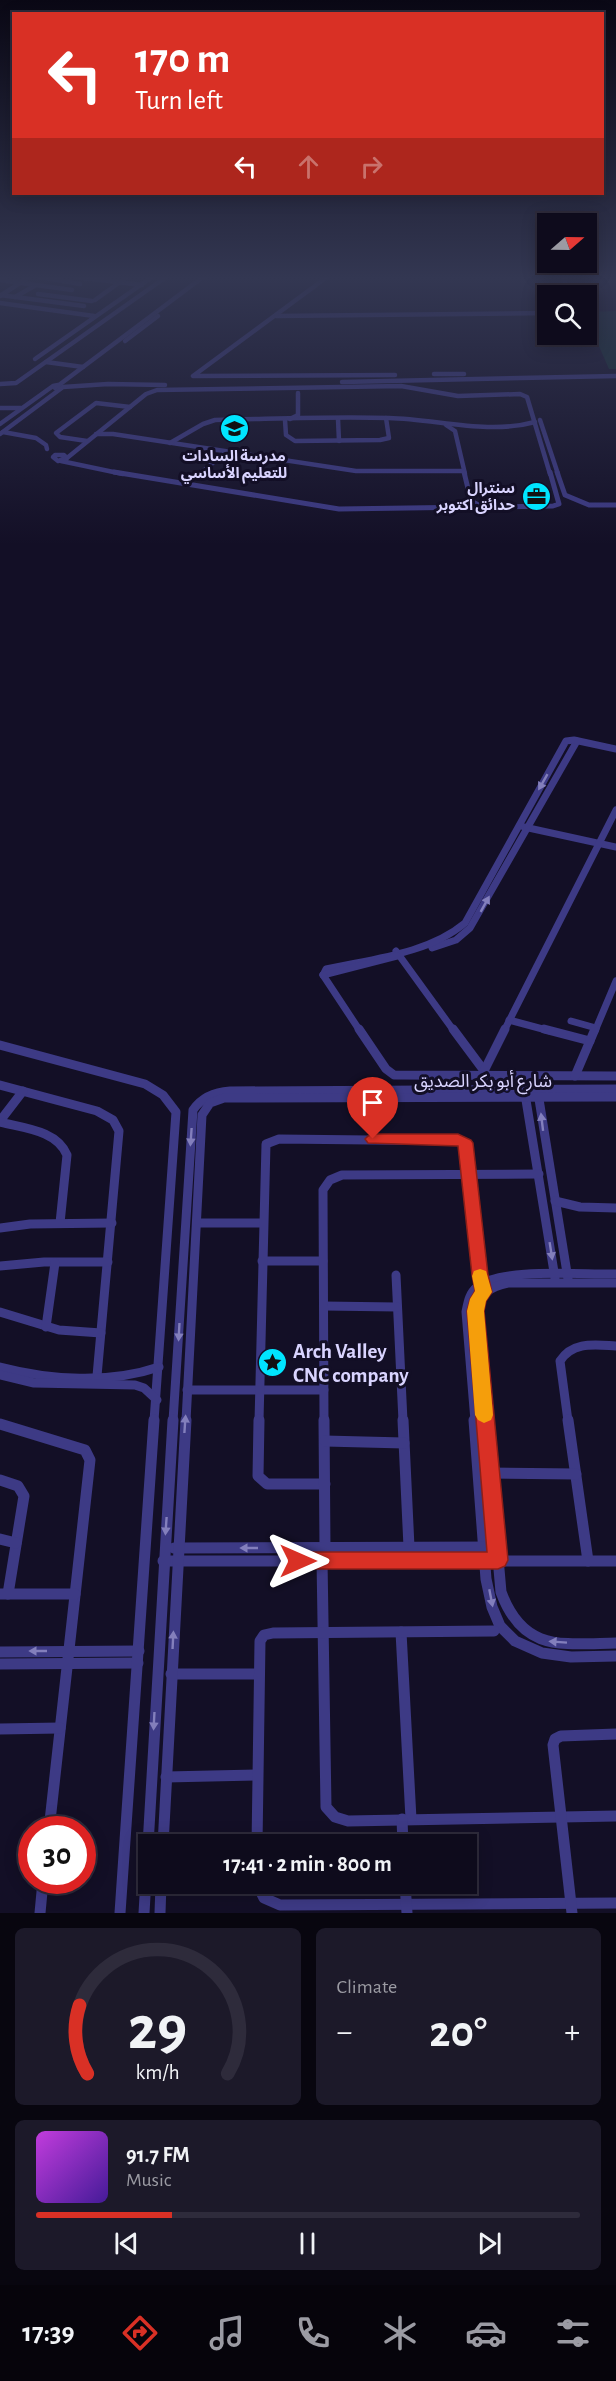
<!DOCTYPE html>
<html lang="en">
<head>
<meta charset="utf-8">
<style>
  body { margin:0; font-family:"Alegreya Sans","Noto Sans Arabic",sans-serif; background:#1c1929; color:#f1f3f6; height:100vh; display:flex; flex-direction:column; font-size:22px; white-space:nowrap }
  * { box-sizing:border-box; margin:0 }
  p { font-size:20px; color:#9b9ba3 }
  .icon { flex:none; width:33px; height:33px; fill:none; stroke:currentColor; stroke-width:2; stroke-linecap:round; stroke-linejoin:round }
  .map { position:relative; height:1913px; overflow:hidden }
  .panel { display:flex; flex-direction:column; gap:15px; padding:15px; background:#08060f; flex:1 }
  .panel>* { flex:none }
  .top-card { position:absolute; left:12px; top:12px; width:592px; height:183px; border-radius:0px; box-shadow:0 3px 15px #0003,0 0 0 2px #2e2b3b; background:#d93025; color:#fff; overflow:hidden }
  .needle { width:39px; rotate:70deg }
  .buttons { position:absolute; left:537px; top:213px; display:grid; gap:12px }
  .buttons a { display:grid; place-items:center; width:60px; height:60px; border-radius:0px; background:#0e0b1c; box-shadow:0 3px 15px #0003,0 0 0 2px #2e2b3b; font-size:30px }
  .speed { position:absolute; left:18px; top:1816px; display:flex; gap:12px; font-size:30px; font-weight:700; text-align:center }
  .speed>* { display:grid; place-content:center; width:78px; height:78px; border-radius:50%; background:#0e0b1c; box-shadow:0 3px 15px #0003,0 0 0 2px #2e2b3b; line-height:1 }
  .speed .limit { border:9px solid #d22; background:#fff; color:#111 }
  .pin { position:absolute; display:grid; place-items:center; width:51px; height:51px; color:#fff; margin:-62px -26px; border-radius:50% 50% 50% 0; rotate:-45deg; box-shadow:0 0 6px #0007 }
  .pin .icon { rotate:45deg }
  .me { position:absolute; width:66px; margin:-33px; rotate:90deg; stroke-linejoin:round; filter:drop-shadow(0 0 4px #0008) }
  .turn { display:flex; align-items:center; gap:21px; height:126px; padding:0 24px; font-size:27px }
  .turn .icon { width:78px; height:78px; stroke-width:2.5 }
  .turn b { display:block; font-size:42px; line-height:51px }
  .lanes { display:flex; align-items:center; height:57px; padding:0 24px; background:#0003; justify-content:center; gap:30px; direction:ltr }
  .lanes .off { opacity:.35 }
  .big { font-size:45px; font-weight:700; line-height:1.1 }
  .panel .widget { flex:1; display:flex; flex-direction:column; justify-content:center; gap:9px; min-width:0; padding:0 21px; border-radius:9px; background:#1c1929 }
  .panel .dial { align-items:center; gap:0 }
  .dial svg { height:156px; overflow:visible; fill:none; stroke:#2e2b3b; stroke-width:7; stroke-linecap:round; text-anchor:middle }
  .dial text { fill:#f1f3f6; stroke:none }
  .song { display:flex; align-items:center; gap:18px }
  .cover { width:72px; height:72px; border-radius:9px; background:linear-gradient(135deg,hsl(290 70% 55%),hsl(260 70% 35%)) }
  .played { height:6px; border-radius:3px; background:linear-gradient(90deg,#d93025 25%,#2e2b3b 25%) }
  .keys { display:flex; justify-content:space-around; direction:ltr }
  .heat { display:flex; justify-content:space-between; align-items:center; font-size:33px; direction:ltr }
  .panel .tiles { flex:1; display:grid; gap:15px; grid-template-columns:1fr 1fr }
  .widget:last-child { grid-column:span 2 }
  .trip { position:absolute; left:138px; top:1834px; width:339px; height:60px; border-radius:0px; background:#0e0b1c; box-shadow:0 3px 15px #0003,0 0 0 2px #2e2b3b; font-weight:700; line-height:60px; text-align:center }
  .menu { display:flex; height:96px; justify-content:space-around; align-items:center; background:#06040b; color:#9b9ba3 }
  .menu .icon { width:42px; height:42px }
  .menu .selected { color:#d93025 }
  .menu b { font-size:27px; color:#f1f3f6 }
  .map>svg:first-child { display:block }
  .green { fill:#12302f }
  .lines { fill:none; stroke-linecap:round; stroke-linejoin:round }
  .minor-far4 { stroke:#3d3a85; stroke-width:4.5 }
  .minor-far3 { stroke:#3d3a85; stroke-width:5 }
  .minor-far2 { stroke:#3d3a85; stroke-width:7 }
  .minor-far1 { stroke:#3d3a85; stroke-width:9 }
  .minor { stroke:#3d3a85; stroke-width:11 }
  .oneway { fill:#837fbc }
  .route { fill:#d93025; stroke:#8d1f18; stroke-width:1.5 }
  .slow { fill:#f59e0b }
  .labels { text-anchor:middle; stroke-width:6; stroke-linejoin:round; paint-order:stroke }
  .far-poi-label { font-size:15px; font-weight:bold; fill:#d9d4ff; stroke:#130f26 }
  .street-label { font-size:18px; fill:#d9d4ff; stroke:#130f26 }
  .near-poi-label { font-size:21px; font-weight:bold; fill:#d9d4ff; stroke:#130f26; text-anchor:start }
</style>
</head>
<body>
<div class="map">
<svg width="616" height="1913" viewBox="0 0 616 1913">
  <rect width="100%" height="100%" fill="#130f26"/>
  <polygon class="green" points="616,311 616,369 609,369 587,319 587,312"/>
  <g class="lines">
    <g class="minor-far4">
      <polyline points="40,277 80,284"/>
      <polyline points="77,277 89,279"/>
      <polyline points="327,277 193,376 395,375"/>
      <polyline points="563,277 570,296"/>
      <polyline points="92,279 142,285"/>
      <polyline points="0,280 72,290"/>
      <polyline points="38,294 92,301"/>
      <polyline points="0,295 84,306"/>
      <polyline points="0,296 29,277"/>
      <polyline points="15,297 36,285"/>
      <polyline points="95,300 127,277"/>
      <polyline points="0,303 94,316"/>
      <polyline points="276,316 548,313"/>
      <polyline points="125,341 158,316"/>
      <polyline points="35,359 152,277"/>
      <polyline points="46,362 83,367"/>
      <polyline points="434,374 464,374"/>
      <polyline points="342,382 616,376"/>
      <polyline points="0,384 16,383 166,277"/>
      <polyline points="55,388 203,277"/>
      <polyline points="0,408 21,408"/>
      <polyline points="290,419 298,415 298,393"/>
      <polyline points="338,419 339,441"/>
      <polyline points="285,420 286,435 295,441 380,440 389,438 386,418"/>
      <polyline points="540,420 558,474"/>
      <polyline points="0,424 53,386 58,385"/>
      <polyline points="446,425 455,431 465,474"/>
      <polyline points="3,432 36,438 46,445 47,449"/>
      <polyline points="0,434 63,387 108,384 165,385"/>
      <polyline points="96,434 113,434 356,471 464,471"/>
      <polyline points="87,441 60,437 56,433 96,403 130,407"/>
      <path d="M 170,443 L 203,424 L 215,420 C 273,419 331,416 389,418 C 437,419 488,435 535,422"/>
      <polygon points="55,455 64,455 67,458 58,461 53,457"/>
      <polyline points="67,458 146,394 157,390 401,386 458,396 520,394 527,397 550,474"/>
      <polyline points="61,461 123,474"/>
      <polyline points="200,474 216,460 228,454"/>
    </g>
    <g class="minor-far3">
      <polyline points="114,472 339,509 553,506 559,504 550,472"/>
      <polyline points="464,472 471,501 482,507"/>
      <polyline points="557,472 565,495 589,505 616,505"/>
      <polyline points="184,483 202,472"/>
    </g>
    <g class="minor-far2">
      <polyline points="524,827 616,847"/>
      <polyline points="432,948 456,940 470,928 577,741"/>
      <polyline points="396,951 454,1031"/>
      <path d="M 323,975 L 326,969 C 371,959 428,954 465,923 L 566,741 L 574,740 L 616,749"/>
      <polyline points="323,975 397,956"/>
      <polyline points="323,975 360,1031"/>
      <polyline points="509,1020 550,1031"/>
      <polyline points="571,1021 596,1028"/>
      <polyline points="504,1031 616,810"/>
      <polyline points="595,1031 616,981"/>
    </g>
    <g class="minor-far1">
      <polyline points="359,1029 386,1069 394,1075 616,1076"/>
      <polyline points="453,1029 485,1072"/>
      <polyline points="544,1029 590,1041"/>
      <polyline points="0,1045 145,1084 163,1095 176,1112 154,1421"/>
      <polyline points="484,1071 505,1029"/>
      <polyline points="575,1076 595,1029"/>
      <polyline points="0,1085 97,1111 113,1120 119,1131 97,1376"/>
      <polyline points="538,1093 568,1279"/>
      <polyline points="525,1094 555,1278"/>
      <polyline points="0,1121 23,1091"/>
      <path d="M 0,1122 C 23,1128 57,1130 67,1155 L 60,1223"/>
      <polyline points="555,1201 580,1207 616,1208"/>
      <polyline points="197,1223 263,1223"/>
      <polyline points="0,1228 30,1224 112,1223"/>
      <polyline points="262,1261 323,1261"/>
      <polyline points="0,1266 44,1262 108,1262"/>
      <polyline points="396,1275 403,1421"/>
      <polyline points="324,1306 397,1307"/>
      <polyline points="0,1312 59,1330 101,1333"/>
      <polyline points="46,1327 55,1263"/>
      <path d="M 0,1367 C 50,1380 109,1384 159,1367"/>
      <polyline points="0,1375 34,1383 135,1385 144,1388 157,1400"/>
      <polyline points="187,1390 324,1390"/>
      <path d="M 173,1421 L 193,1110 C 202,1097 214,1092 230,1091 L 616,1089"/>
      <polyline points="186,1421 202,1115 210,1103 224,1098 616,1097"/>
      <polyline points="259,1421 266,1144 279,1139 463,1141 466,1145 480,1275 484,1292"/>
      <polyline points="324,1421 323,1190 330,1180 342,1175 539,1174"/>
      <path d="M 475,1421 L 466,1312 C 468,1302 469,1294 477,1287 C 500,1267 584,1275 616,1274"/>
      <path d="M 486,1421 L 476,1311 C 482,1293 489,1287 508,1283 L 616,1283"/>
      <path d="M 568,1421 L 560,1361 C 573,1341 595,1345 616,1346"/>
    </g>
    <g class="minor">
      <polyline points="259,1420 258,1476 267,1484 325,1484"/>
      <polyline points="324,1420 325,1548"/>
      <polyline points="403,1420 409,1547"/>
      <polyline points="474,1420 486,1579 492,1607 500,1626 515,1641 542,1653 571,1657 616,1656"/>
      <path d="M 486,1420 L 501,1592 C 523,1652 561,1644 616,1643"/>
      <polyline points="568,1420 588,1561"/>
      <polyline points="0,1424 85,1450 90,1460 49,1830"/>
      <polyline points="325,1441 404,1443"/>
      <polyline points="487,1473 576,1474"/>
      <polyline points="0,1480 18,1486 24,1496 8,1594"/>
      <polyline points="0,1539 16,1543"/>
      <polyline points="174,1548 497,1547"/>
      <polyline points="322,1560 326,1807 335,1817 348,1821 616,1816"/>
      <polyline points="163,1561 616,1561"/>
      <polyline points="0,1594 75,1594"/>
      <polyline points="401,1632 411,1819"/>
      <polyline points="0,1652 139,1651"/>
      <polyline points="0,1664 138,1663"/>
      <polyline points="171,1674 259,1674"/>
      <polyline points="0,1729 60,1728"/>
      <polyline points="166,1777 257,1775"/>
      <polyline points="402,1819 403,1845"/>
      <polyline points="163,1845 186,1420"/>
      <polyline points="257,1845 260,1641 264,1635 273,1633 494,1631"/>
      <polyline points="257,1884 264,1898 280,1905 616,1903"/>
      <polyline points="405,1884 407,1913"/>
      <polyline points="40,1913 43,1881"/>
      <polyline points="120,1913 154,1420"/>
      <polyline points="144,1913 173,1420"/>
      <polyline points="160,1913 161,1884"/>
      <polyline points="572,1913 553,1745 555,1739 561,1736 616,1734"/>
    </g>
  </g>
  <defs><path id="oneway-solid" d="M-6-.8H1V-3.2L6.5 0L1 3.2V.8H-6Z" transform="scale(1.5)"/></defs>
  <g class="oneway">
    <use href="#oneway-solid" transform="translate(543 782) rotate(120)"/>
    <use href="#oneway-solid" transform="translate(485 904) rotate(-61)"/>
    <use href="#oneway-solid" transform="translate(542 1122) rotate(-97)"/>
    <use href="#oneway-solid" transform="translate(191 1137) rotate(94)"/>
    <use href="#oneway-solid" transform="translate(551 1251) rotate(81)"/>
    <use href="#oneway-solid" transform="translate(179 1332) rotate(93)"/>
    <use href="#oneway-solid" transform="translate(185 1424) rotate(-86)"/>
    <use href="#oneway-solid" transform="translate(166 1526) rotate(94)"/>
    <use href="#oneway-solid" transform="translate(249 1548) rotate(-180)"/>
    <use href="#oneway-solid" transform="translate(491 1598) rotate(79)"/>
    <use href="#oneway-solid" transform="translate(173 1640) rotate(-87)"/>
    <use href="#oneway-solid" transform="translate(558 1642) rotate(-176)"/>
    <use href="#oneway-solid" transform="translate(38 1651) rotate(180)"/>
    <use href="#oneway-solid" transform="translate(154 1721) rotate(93)"/>
  </g>
  <linearGradient id="sky" x2="0" y2="1"><stop stop-color="#0a0815"/><stop offset="0.51" stop-color="#333752"/><stop offset="1" stop-color="#333752" stop-opacity="0"/></linearGradient>
  <rect width="616" height="545" fill="url(#sky)"/>
  <polygon class="route" points="373,1134 458,1134 471,1140 473,1143 488,1275 492,1292 486,1301 484,1311 508,1560 505,1566 498,1569 298,1569 291,1567 288,1561 291,1555 298,1552 487,1552 467,1311 470,1299 475,1291 472,1275 458,1146 368,1143 365,1139 368,1136"/>
  <polygon class="slow" points="480,1269 486,1271 492,1292 486,1301 484,1311 493,1415 491,1420 484,1423 478,1420 475,1415 467,1311 470,1299 475,1291 472,1276 474,1271"/>
  <defs>
    <symbol id="school-disc" viewBox="-11 -11 22 22"><circle r="9.5" fill="#00e5ff" stroke="#130f26"/><path d="M0-5L7-2L0 1L-7-2ZM-4 1L0 2.5L4 1V4Q0 6-4 4Z" fill="#111"/></symbol>
    <symbol id="office-disc" viewBox="-11 -11 22 22"><circle r="9.5" fill="#00e5ff" stroke="#130f26"/><path d="M-6-3h4V-5.5h4V-3h4V5H-6ZM-1-4.5V-3h2v-1.5ZM-6 0V1H6V0Z" fill="#111"/></symbol>
    <symbol id="sight-disc" viewBox="-11 -11 22 22"><circle r="9.5" fill="#00e5ff" stroke="#130f26"/><path d="M0-6L1.8-2.2L6-1.7L2.9 1.2L3.7 5.4L0 3.3L-3.7 5.4L-2.9 1.2L-6-1.7L-1.8-2.2Z" fill="#111"/></symbol>
  </defs>
  <g fill-rule="evenodd">
    <use href="#school-disc" x="218" y="412" width="33" height="33"/>
    <use href="#office-disc" x="520" y="480" width="33" height="33"/>
    <use href="#sight-disc" x="256" y="1346" width="33" height="33"/>
  </g>
  <g class="labels">
    <g class="far-poi-label">
      <text x="234" y="461">مدرسة السادات<tspan x="234" dy="17">للتعليم الأساسي</tspan></text>
      <text x="515" y="493" text-anchor="end">سنترال<tspan x="515" dy="17">حدائق اكتوبر</tspan></text>
    </g>
    <g class="street-label">
      <text x="483" y="1087">شارع أبو بكر الصديق</text>
    </g>
    <g class="near-poi-label">
      <text x="293" y="1358">Arch Valley<tspan x="293" dy="24">CNC company</tspan></text>
    </g>
  </g>
</svg>
<div class="buttons">
<a><svg class="needle" viewBox="-14 -14 28 28"><path d="M0-13l5 13h-10z" fill="#e53935"/><path d="M0 13l5-13h-10z" fill="#9b9ba3"/></svg></a>
<a><svg class="icon" aria-label="search" viewBox="0 0 24 24"><circle cx="10" cy="10" r="6"/><path d="M15 15l6 6"/></svg></a>
</div>
<div class="speed"><div class="limit">30</div></div>
<div class="pin" style="left:373px;top:1139px;background:#d93025"><svg class="icon" aria-label="arrive" viewBox="0 0 24 24"><path d="M6 21V4h12l-3 4 3 4H6"/></svg></div>
<svg class="me" style="left:298px;top:1561px" viewBox="-20 -20 40 40"><path d="M0-17L14 15 0 8-14 15z" fill="#d93025" stroke="#fff" stroke-width="4"/></svg>
<div class="trip">17:41 · 2 min · 800 m</div>
<div class="top-card">
<div class="turn"><svg class="icon" aria-label="left" viewBox="0 0 24 24"><path d="M17 20v-9H6M10 6l-5 5 5 5"/></svg><div><b>170 m</b>Turn left</div></div>
<div class="lanes"><svg class="icon" aria-label="left" viewBox="0 0 24 24"><path d="M17 20v-9H6M10 6l-5 5 5 5"/></svg><svg class="icon off" aria-label="ahead" viewBox="0 0 24 24"><path d="M12 20V5M6 11l6-6 6 6"/></svg><svg class="icon off" aria-label="right" viewBox="0 0 24 24"><path d="M7 20v-9h11M14 6l5 5-5 5"/></svg></div>
</div>
</div>
<section class="panel">
<div class="tiles">
<div class="widget dial"><svg viewBox="0 0 100 80">
<path d="M14 69A42 42 0 1 1 86 69"/>
<path d="M14 69A42 42 0 0 1 10 34" stroke="#d93025"/>
<text x="50" y="56" font-size="32" font-weight="700">29</text>
<text x="50" y="72" font-size="11">km/h</text>
</svg></div>
<div class="widget"><p>Climate</p>
<div class="heat"><a>−</a><b class="big">20°</b><a>+</a></div>
</div>
<div class="widget">
<div class="song"><i class="cover"></i><div><b>91.7 FM</b><p>Music</p></div></div>
<div class="played"></div>
<div class="keys"><svg class="icon" aria-label="previous" viewBox="0 0 24 24"><path d="M18 5L8 12l10 7zM5 5v14"/></svg><svg class="icon" aria-label="pause" viewBox="0 0 24 24"><path d="M8 5v14M16 5v14"/></svg><svg class="icon" aria-label="next" viewBox="0 0 24 24"><path d="M6 5l10 7-10 7zM19 5v14"/></svg></div>
</div>
</div>
</section>
<nav class="menu">
<b>17:39</b>
<svg class="icon selected" aria-label="directions" viewBox="0 0 24 24"><path d="M12 3l9 9-9 9-9-9zM9 14v-3h6M13 9l2 2-2 2"/></svg>
<svg class="icon" aria-label="music" viewBox="0 0 24 24"><path d="M9 18V5l10-2v13"/><circle cx="6" cy="18" r="3"/><circle cx="16" cy="16" r="3"/></svg>
<svg class="icon" aria-label="phone" viewBox="0 0 24 24"><path d="M5 4h4l2 5-3 2q2 4 5 5l2-3 5 2v4C11 20 4 13 5 4z"/></svg>
<svg class="icon" aria-label="climate" viewBox="0 0 24 24"><path d="M12 3v18M4 7l16 10M4 17L20 7"/></svg>
<svg class="icon" aria-label="car" viewBox="0 0 24 24"><path d="M5 17H2v-5l4-1 3-4h7l3 4 3 1v5h-3M9 17h6M6 11h13"/><circle cx="7" cy="17" r="2"/><circle cx="17" cy="17" r="2"/></svg>
<svg class="icon" aria-label="filters" viewBox="0 0 24 24"><path d="M4 7h16M4 17h16"/><circle cx="9" cy="7" r="2"/><circle cx="15" cy="17" r="2"/></svg>
</nav>
</body>
</html>
